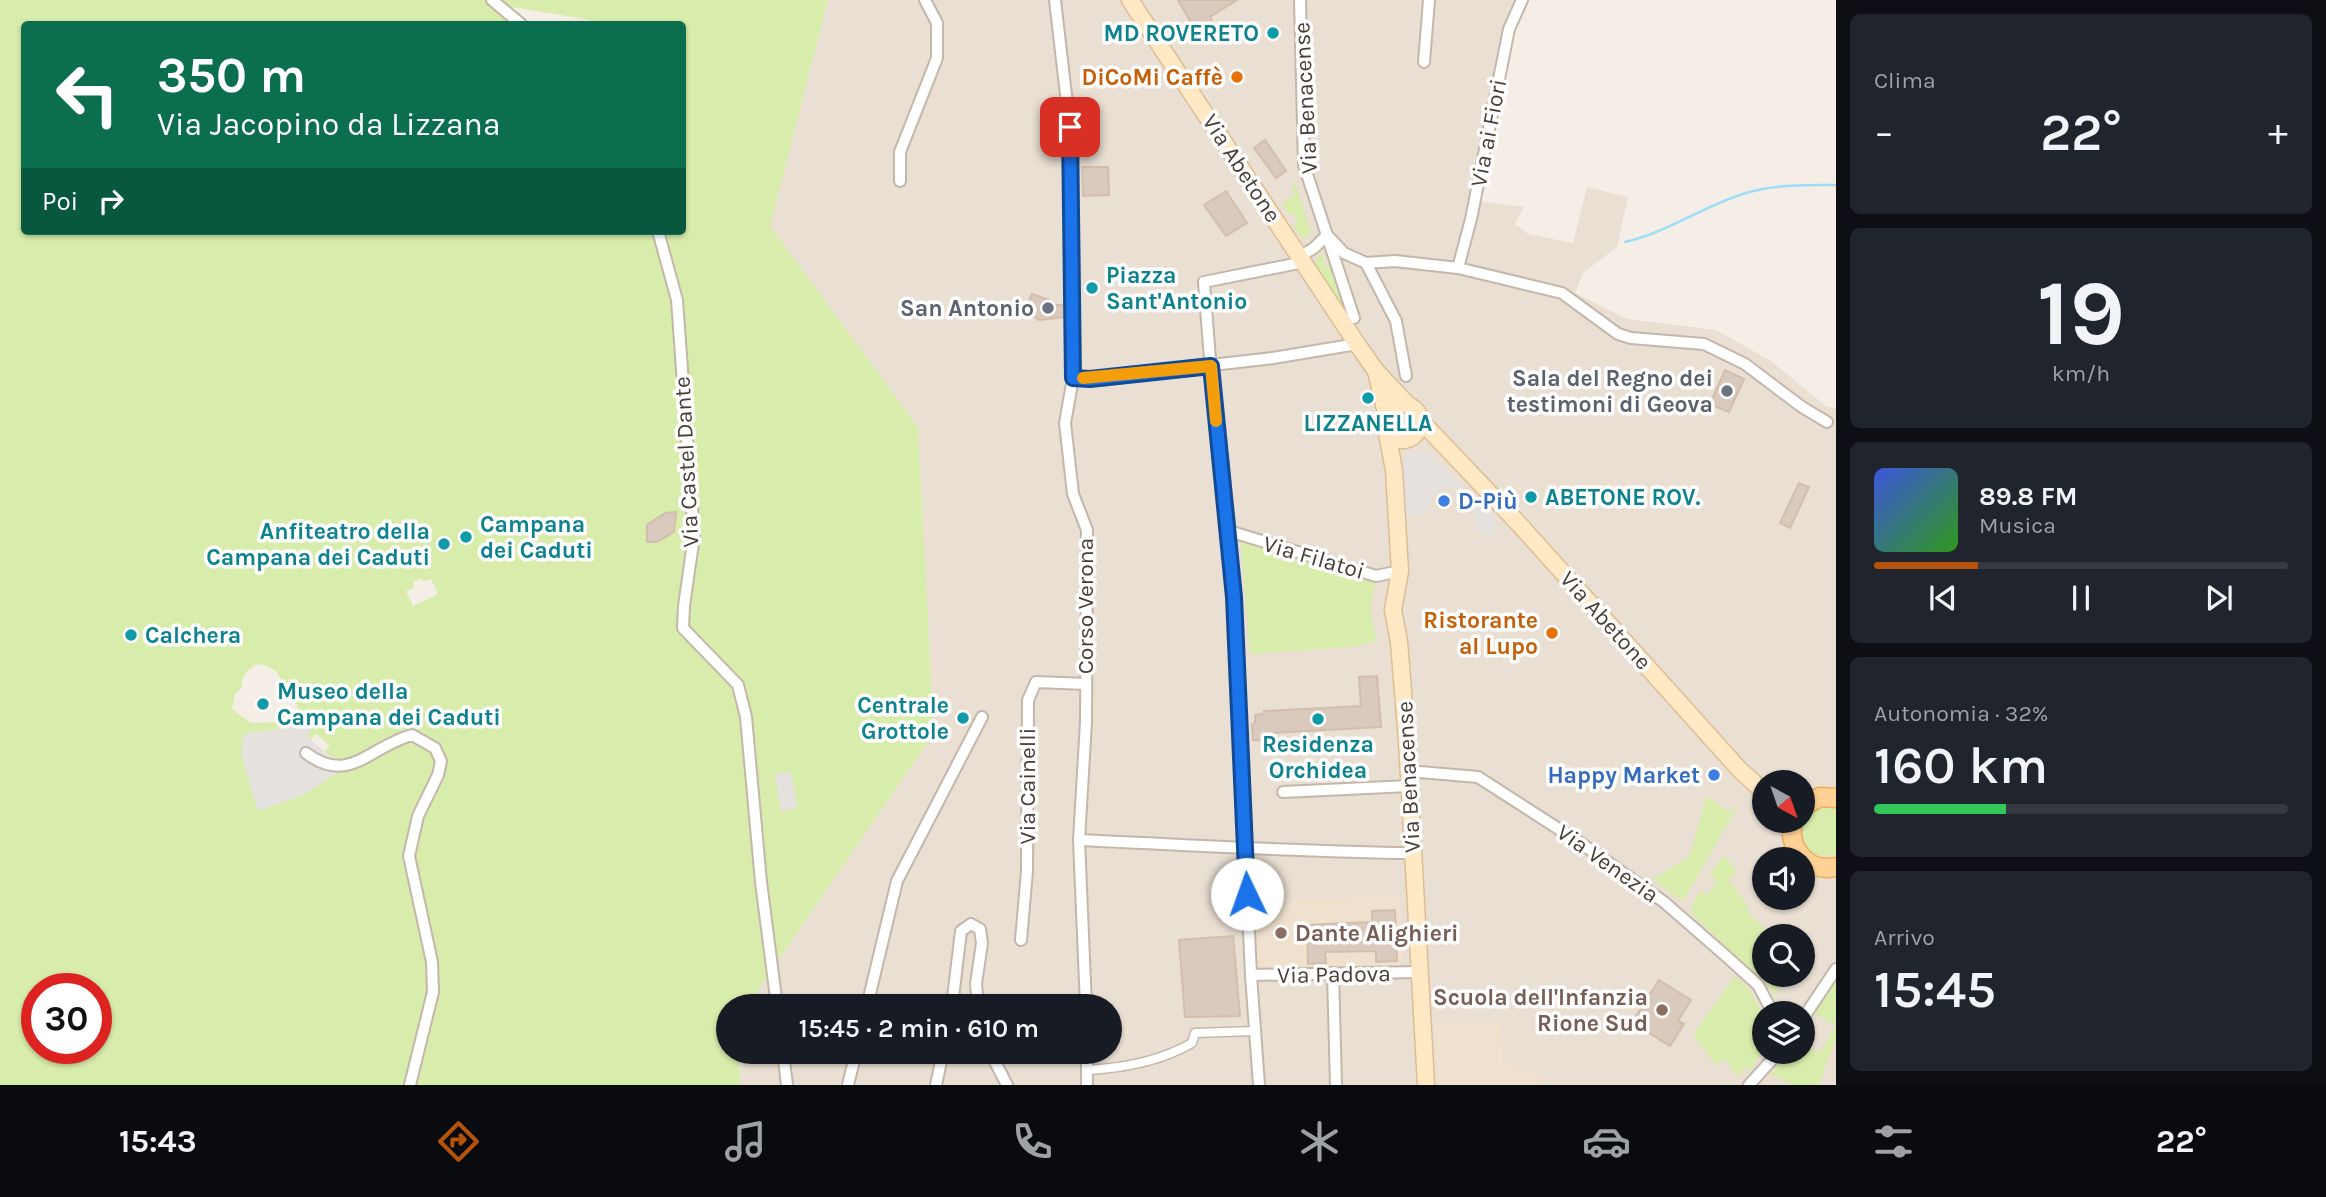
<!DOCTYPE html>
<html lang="it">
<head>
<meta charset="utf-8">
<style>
  body { margin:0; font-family:Karla,sans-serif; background:#20242c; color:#f1f3f6; height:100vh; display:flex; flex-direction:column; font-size:26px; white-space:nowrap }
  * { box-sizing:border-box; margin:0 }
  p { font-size:23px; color:#9ea1a6 }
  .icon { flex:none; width:38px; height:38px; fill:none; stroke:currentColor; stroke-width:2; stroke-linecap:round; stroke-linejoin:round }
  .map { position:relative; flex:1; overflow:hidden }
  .side { display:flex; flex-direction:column; gap:14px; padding:14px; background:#0d0f14; width:490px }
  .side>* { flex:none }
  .hud { position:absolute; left:21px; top:21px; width:665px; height:214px; border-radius:7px; box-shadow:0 2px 5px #0004; background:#0b6e4f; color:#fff; overflow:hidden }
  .needle { width:46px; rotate:140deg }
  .fabs { position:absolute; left:1752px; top:770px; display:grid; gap:14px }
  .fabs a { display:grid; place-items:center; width:63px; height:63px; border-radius:50%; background:#171b24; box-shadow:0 2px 5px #0004; font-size:35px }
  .speed { position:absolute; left:21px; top:973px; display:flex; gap:14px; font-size:35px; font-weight:700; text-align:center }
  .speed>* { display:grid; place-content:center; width:91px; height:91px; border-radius:50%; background:#171b24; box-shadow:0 2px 5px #0004; line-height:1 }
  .speed .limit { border:10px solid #d22; background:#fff; color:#111 }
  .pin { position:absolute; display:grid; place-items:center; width:60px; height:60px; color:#fff; margin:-30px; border-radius:14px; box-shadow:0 4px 10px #0006 }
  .me { position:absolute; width:77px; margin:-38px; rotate:357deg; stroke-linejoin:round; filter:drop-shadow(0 0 5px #0008) }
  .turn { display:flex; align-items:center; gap:24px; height:147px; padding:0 21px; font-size:32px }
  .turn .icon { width:91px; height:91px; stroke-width:2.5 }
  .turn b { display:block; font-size:49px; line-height:60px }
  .then { display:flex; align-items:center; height:66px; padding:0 21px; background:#0003; gap:14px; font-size:26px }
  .big { font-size:52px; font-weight:600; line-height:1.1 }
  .side .card { flex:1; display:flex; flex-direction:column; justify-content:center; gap:10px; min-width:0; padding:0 24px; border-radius:10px; background:#20242c }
  .side .dial { align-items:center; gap:0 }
  .dial b { font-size:91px; line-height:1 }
  .song { display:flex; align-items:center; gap:21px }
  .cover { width:84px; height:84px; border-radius:10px; background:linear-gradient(135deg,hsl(230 70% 55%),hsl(110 70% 35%)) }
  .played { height:7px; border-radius:4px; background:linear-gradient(90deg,#b45309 25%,#363941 25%) }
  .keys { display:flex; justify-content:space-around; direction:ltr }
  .heat { display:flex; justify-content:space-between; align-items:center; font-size:38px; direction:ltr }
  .charge { height:10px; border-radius:5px; background:linear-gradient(90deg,#34c759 32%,#363941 0) }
  .trip { position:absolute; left:716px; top:994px; width:406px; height:70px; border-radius:35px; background:#171b24; box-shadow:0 2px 5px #0004; font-weight:600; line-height:70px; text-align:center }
  .tab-bar { display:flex; height:112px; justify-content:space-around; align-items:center; background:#090b0e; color:#9ea1a6 }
  .tab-bar .icon { width:49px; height:49px }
  .tab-bar .active { color:#b45309 }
  .tab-bar b { font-size:32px; color:#f1f3f6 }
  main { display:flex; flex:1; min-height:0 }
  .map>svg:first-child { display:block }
  .residential { fill:#e9dfd3; fill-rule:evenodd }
  .education { fill:#efe1ce; fill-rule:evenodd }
  .green { fill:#d8ecab; fill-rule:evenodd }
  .parking { fill:#e5e1de }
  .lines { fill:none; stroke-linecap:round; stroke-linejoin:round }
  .stream { stroke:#9ddef6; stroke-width:2.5 }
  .building { fill:#dacabd; stroke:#d2bead; stroke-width:2 }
  .pedestrian-casing { stroke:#c4b7aa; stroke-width:11 }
  .minor-casing { stroke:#c4b7aa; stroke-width:14 }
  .secondary-casing { stroke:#dcbe94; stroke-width:19 }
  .primary-casing { stroke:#eeac5a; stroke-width:21 }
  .pedestrian { stroke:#fff; stroke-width:8 }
  .minor { stroke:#fff; stroke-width:10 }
  .secondary { stroke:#ffe9c5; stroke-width:16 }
  .primary { stroke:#ffd194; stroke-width:18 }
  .route-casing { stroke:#114b97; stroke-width:18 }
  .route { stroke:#1a73e8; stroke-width:12 }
  .slow { stroke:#f59e0b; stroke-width:12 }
  .culture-dot { fill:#0f9aa8; stroke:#fff; stroke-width:2.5 }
  .food-dot { fill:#e8710a; stroke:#fff; stroke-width:2.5 }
  .worship-dot { fill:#6b7280; stroke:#fff; stroke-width:2.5 }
  .shop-dot { fill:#3f7fe0; stroke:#fff; stroke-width:2.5 }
  .education-dot { fill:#8d6e63; stroke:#fff; stroke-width:2.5 }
  .labels { text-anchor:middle; stroke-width:7; stroke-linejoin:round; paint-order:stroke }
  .culture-label { font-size:23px; font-weight:bold; fill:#0d838f; stroke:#fff; text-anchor:start }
  .food-label { font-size:23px; font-weight:bold; fill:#c56008; stroke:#fff; text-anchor:end }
  .street-label { font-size:23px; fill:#483d34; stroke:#fff }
  .worship-label { font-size:23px; font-weight:bold; fill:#5b616d; stroke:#fff; text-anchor:end }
  .shop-label { font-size:23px; font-weight:bold; fill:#366cbe; stroke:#fff; text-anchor:start }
  .education-label { font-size:23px; font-weight:bold; fill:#785e54; stroke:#fff; text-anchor:start }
</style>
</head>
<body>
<main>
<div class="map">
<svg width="1836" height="1085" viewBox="0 0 1836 1085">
  <rect width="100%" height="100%" fill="#f4eee6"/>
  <path class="residential" d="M 828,0 L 1525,0 L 1517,18 L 1478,201 L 1524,207 L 1515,224 L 1528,234 L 1573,243 L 1587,187 L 1628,197 L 1617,247 L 1583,273 L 1575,293 L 1627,319 L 1716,330 L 1771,361 L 1827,407 L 1836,408 L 1836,1085 L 740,1085 L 739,1052 L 1110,1052 L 1110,1006 L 747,1006 L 934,733 L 918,427 L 769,226 ZM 1764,782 L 1802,782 L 1802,821 L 1764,821 ZM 1764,859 L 1802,859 L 1802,898 L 1764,898 ZM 1764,936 L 1802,936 L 1802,975 L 1764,975 ZM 1764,1013 L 1802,1013 L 1802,1052 L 1764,1052 Z"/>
  <g class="education">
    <path d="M 1400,897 L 1403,968 L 1257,971 L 1254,899 ZM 1372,911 L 1395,911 L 1397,961 L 1376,961 L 1375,942 L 1360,951 L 1339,952 L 1325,946 L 1326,963 L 1308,964 L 1307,925 L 1372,922 Z"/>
    <polygon points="1501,1021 1503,1062 1544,1076 1541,1085 1438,1085 1435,1025"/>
  </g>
  <g class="green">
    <path d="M 0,0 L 828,0 L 770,226 L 918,427 L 934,733 L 747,1006 L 728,1006 L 728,1052 L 739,1052 L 740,1085 L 0,1085 ZM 513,7 L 615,24 L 682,24 L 682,231 L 24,231 L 24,24 L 523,24 L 509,13 ZM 422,578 L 424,582 L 431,579 L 438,594 L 413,606 L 406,591 L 415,587 L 413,582 ZM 257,664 C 273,666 284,673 279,690 L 297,704 L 298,711 L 289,722 L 251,723 L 232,709 L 235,694 L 242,688 C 241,676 247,670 257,664 ZM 287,728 L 310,739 L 316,734 L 330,746 L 325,752 L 327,754 L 243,734 ZM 37,989 L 96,989 L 96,1048 L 37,1048 Z"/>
    <polygon points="1295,183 1311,233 1302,239 1294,227 1298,219 1294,213 1290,216 1282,204 1295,194 1292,185"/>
    <polygon points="1322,253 1325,268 1328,268 1326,254 1332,258 1345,298 1343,310 1316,268 1317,256"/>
    <polygon points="1241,541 1375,582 1370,611 1377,641 1352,647 1250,654"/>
    <polygon points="1706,796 1728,811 1738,805 1685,898 1680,900 1653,879 1687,858 1692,850"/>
    <polygon points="1824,807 1836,809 1836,855 1819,856 1810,851 1801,834 1807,815"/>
    <polygon points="1722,857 1728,859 1737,873 1728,879 1749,908 1746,911 1774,936 1764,936 1764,975 1780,975 1776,997 1770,988 1691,913 1692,905 1701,891 1708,895 1717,880 1709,875"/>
    <path d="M 1735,976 C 1763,998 1777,1041 1749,1071 L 1745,1067 L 1738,1077 L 1724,1058 L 1717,1066 L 1693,1035 Z"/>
    <polygon points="1836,977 1836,1037 1819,1085 1792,1085 1777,1076 1769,1076 1789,1052 1802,1052 1803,1043 1820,1053 1836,1026 1812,1012"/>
  </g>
  <g class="parking">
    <polygon points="1163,271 1164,281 1111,287 1110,277"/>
    <polygon points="1412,450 1428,455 1494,516 1492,537 1476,528 1478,519 1448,485 1440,493 1433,492 1425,515 1403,514 1403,464"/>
    <polygon points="305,714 315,721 307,736 327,754 347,767 303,795 258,811 241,754 244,734 287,728"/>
    <polygon points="791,772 797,808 781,811 775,775"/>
  </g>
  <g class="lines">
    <path class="stream" d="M 1625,242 C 1666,233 1700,208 1740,195 C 1771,184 1803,185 1836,185"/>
  </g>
  <g class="building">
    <polygon points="1178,0 1237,0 1210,17 1212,20 1196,31"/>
    <polygon points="1265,140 1286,171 1276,178 1254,148"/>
    <polygon points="1082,167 1108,167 1109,195 1083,196"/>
    <polygon points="1226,191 1247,223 1226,236 1204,205"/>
    <polygon points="1032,294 1049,300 1050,305 1064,305 1064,317 1039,320 1030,314 1028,302"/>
    <polygon points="1725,370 1744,379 1729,412 1710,404"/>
    <polygon points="1799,483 1809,487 1790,528 1780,523"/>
    <polygon points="676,512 674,532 657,542 647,542 647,525 665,513"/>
    <polygon points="1377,676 1381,727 1271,733 1272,741 1253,740 1252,724 1255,723 1255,715 1264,714 1264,711 1361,706 1359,677"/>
    <polygon points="1395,910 1397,961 1376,962 1376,951 1325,952 1326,963 1308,964 1307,925 1372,922 1372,911"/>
    <polygon points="1233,936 1240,1016 1185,1017 1179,940"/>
    <polygon points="1659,980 1691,1000 1678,1021 1684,1024 1670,1046 1632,1022"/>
  </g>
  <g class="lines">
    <defs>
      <path id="pedestrian" d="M 1088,1070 C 1124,1068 1161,1061 1192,1043 L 1195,1033 L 1254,1031"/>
      <g id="minor">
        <polyline points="492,0 521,24"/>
        <polyline points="1055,0 1071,138 1070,236 1073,378 1065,423 1073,494 1087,530 1086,722 1079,840 1086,1006"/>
        <polyline points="1300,0 1304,165 1354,318"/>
        <polyline points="1424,62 1429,0"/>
        <polyline points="900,181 900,152 937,58 937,23 925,0"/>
        <polyline points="658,231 677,300 694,536 684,606 683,628 738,685 746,717 761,882 777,1006"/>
        <polyline points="1327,235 1344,253 1366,263 1395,261 1458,268 1504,279 1562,293 1618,334 1631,338 1704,344 1745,364 1802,407 1827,422"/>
        <polyline points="1300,256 1314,248 1327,235"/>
        <polyline points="1366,263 1396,321 1406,376"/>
        <polyline points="1458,268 1471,219 1509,29 1522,0"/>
        <polyline points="1073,378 1090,379 1273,358 1357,344"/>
        <polyline points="1229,531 1376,576 1400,571"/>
        <path d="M 306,753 C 349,786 370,746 412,735 L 435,748 L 441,761 L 438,775 L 418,816 L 409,856 L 432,962 L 433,992 L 410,1085"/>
        <polyline points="1408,771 1478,777 1582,844 1664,902 1727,957 1758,985 1773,1013"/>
        <polyline points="1283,792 1409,786"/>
        <path d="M 1079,840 C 1190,845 1301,852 1412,853"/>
        <polyline points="1021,940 1027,871 1028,700 1036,682 1086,684"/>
        <polyline points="1333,973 1336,1085"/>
        <polyline points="1251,975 1418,972"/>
        <polyline points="867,1006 897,881 982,717"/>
        <polyline points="952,1006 961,931 971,924 980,929 982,943 976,984 978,1006"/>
        <polyline points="1802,1020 1836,969"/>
        <polyline points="783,1052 787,1085"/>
        <polyline points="990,1052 1007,1085"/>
        <polyline points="848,1085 856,1052"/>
        <polyline points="936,1085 943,1052"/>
        <polyline points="1087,1085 1087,1052"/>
        <polyline points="1259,1085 1251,975 1234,597 1229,523 1212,385 1204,282 1304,262"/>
        <polyline points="1749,1085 1779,1052"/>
      </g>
      <g id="secondary">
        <polyline points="1130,0 1357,344 1376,371 1408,405"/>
        <polyline points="1376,371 1386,413"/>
        <circle cx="1402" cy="422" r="18"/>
        <polyline points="1420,420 1519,524 1739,769 1764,792"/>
        <polyline points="1387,433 1394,470 1400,571 1393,610 1399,642 1407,741 1426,1085"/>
      </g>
      <g id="primary">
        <polyline points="1802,807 1820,797 1836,798"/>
        <path d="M 1793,821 C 1787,848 1807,873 1836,867"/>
      </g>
    </defs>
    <use href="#pedestrian" class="pedestrian-casing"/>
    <use href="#minor" class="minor-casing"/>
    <use href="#secondary" class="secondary-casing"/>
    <use href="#primary" class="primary-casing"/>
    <use href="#pedestrian" class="pedestrian"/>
    <use href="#minor" class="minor"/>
    <use href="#secondary" class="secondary"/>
    <use href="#primary" class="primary"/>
  </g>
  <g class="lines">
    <defs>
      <polyline id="route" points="1070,127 1073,378 1090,379 1211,366 1234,597 1247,894"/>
    </defs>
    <use href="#route" class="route-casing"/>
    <use href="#route" class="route"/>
    <polyline class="slow" points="1083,378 1211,366 1216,421"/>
  </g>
  <g class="culture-dot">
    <circle cx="1273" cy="33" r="7"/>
    <circle cx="1092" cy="288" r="7"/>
    <circle cx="1368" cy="398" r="7"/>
    <circle cx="1531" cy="497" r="7"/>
    <circle cx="466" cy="537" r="7"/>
    <circle cx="444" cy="544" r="7"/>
    <circle cx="131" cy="635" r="7"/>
    <circle cx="263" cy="704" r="7"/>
    <circle cx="963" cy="718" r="7"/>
    <circle cx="1318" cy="719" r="7"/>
  </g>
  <g class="food-dot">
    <circle cx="1237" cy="77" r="7"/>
    <circle cx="1552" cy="633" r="7"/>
  </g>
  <g class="worship-dot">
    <circle cx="1048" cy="308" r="7"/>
    <circle cx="1727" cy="391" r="7"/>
  </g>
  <g class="shop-dot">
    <circle cx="1444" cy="501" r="7"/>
    <circle cx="1714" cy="775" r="7"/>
  </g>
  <g class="education-dot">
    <circle cx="1281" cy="933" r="7"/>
    <circle cx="1662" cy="1010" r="7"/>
  </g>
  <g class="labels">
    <g class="culture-label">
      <text x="1259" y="41" text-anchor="end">MD ROVERETO</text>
      <text x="1106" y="283">Piazza<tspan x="1106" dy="26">Sant'Antonio</tspan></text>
      <text x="1368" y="431" text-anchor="middle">LIZZANELLA</text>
      <text x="1545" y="505">ABETONE ROV.</text>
      <text x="480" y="532">Campana<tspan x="480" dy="26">dei Caduti</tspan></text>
      <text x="430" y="539" text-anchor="end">Anfiteatro della<tspan x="430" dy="26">Campana dei Caduti</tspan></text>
      <text x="145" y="643">Calchera</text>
      <text x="277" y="699">Museo della<tspan x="277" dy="26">Campana dei Caduti</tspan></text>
      <text x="949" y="713" text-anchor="end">Centrale<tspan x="949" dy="26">Grottole</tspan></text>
      <text x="1318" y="752" text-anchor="middle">Residenza<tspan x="1318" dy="26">Orchidea</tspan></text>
    </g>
    <g class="food-label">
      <text x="1223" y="85">DiCoMi Caffè</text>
      <text x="1538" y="628">Ristorante<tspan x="1538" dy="26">al Lupo</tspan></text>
    </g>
    <g class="street-label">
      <text transform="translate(1305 98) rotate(-93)" y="8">Via Benacense</text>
      <text transform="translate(1488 133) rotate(-79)" y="8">Via ai Fiori</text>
      <text transform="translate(1242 168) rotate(57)" y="8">Via Abetone</text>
      <text transform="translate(686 462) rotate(-93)" y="8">Via Castel Dante</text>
      <text transform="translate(1314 557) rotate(16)" y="8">Via Filatoi</text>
      <text transform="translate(1085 606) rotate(-90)" y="8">Corso Verona</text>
      <text transform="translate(1606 620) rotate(48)" y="8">Via Abetone</text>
      <text transform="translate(1408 777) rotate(-93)" y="8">Via Benacense</text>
      <text transform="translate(1027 786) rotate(-90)" y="8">Via Cainelli</text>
      <text transform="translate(1608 863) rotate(35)" y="8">Via Venezia</text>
      <text transform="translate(1334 974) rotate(-1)" y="8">Via Padova</text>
    </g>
    <g class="worship-label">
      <text x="1034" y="316">San Antonio</text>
      <text x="1713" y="386">Sala del Regno dei<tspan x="1713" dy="26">testimoni di Geova</tspan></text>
    </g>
    <g class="shop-label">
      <text x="1458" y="509">D-Più</text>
      <text x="1700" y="783" text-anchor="end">Happy Market</text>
    </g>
    <g class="education-label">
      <text x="1295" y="941">Dante Alighieri</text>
      <text x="1648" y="1005" text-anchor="end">Scuola dell'Infanzia<tspan x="1648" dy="26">Rione Sud</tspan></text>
    </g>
  </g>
</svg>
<div class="fabs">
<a><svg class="needle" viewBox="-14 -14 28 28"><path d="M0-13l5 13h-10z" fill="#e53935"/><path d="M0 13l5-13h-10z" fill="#9ea1a6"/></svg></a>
<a><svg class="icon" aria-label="sound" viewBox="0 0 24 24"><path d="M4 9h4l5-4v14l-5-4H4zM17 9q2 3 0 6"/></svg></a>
<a><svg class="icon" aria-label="search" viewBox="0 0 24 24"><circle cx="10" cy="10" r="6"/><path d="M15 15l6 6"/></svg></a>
<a><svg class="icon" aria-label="layers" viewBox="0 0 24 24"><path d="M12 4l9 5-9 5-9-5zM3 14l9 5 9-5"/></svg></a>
</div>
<div class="speed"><div class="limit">30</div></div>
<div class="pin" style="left:1070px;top:127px;background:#d93025"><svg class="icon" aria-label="arrive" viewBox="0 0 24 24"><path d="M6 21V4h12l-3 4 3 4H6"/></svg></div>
<svg class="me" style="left:1247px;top:894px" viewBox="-20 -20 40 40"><circle r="19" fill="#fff"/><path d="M0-13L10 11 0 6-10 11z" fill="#1a73e8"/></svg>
<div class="trip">15:45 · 2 min · 610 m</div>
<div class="hud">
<div class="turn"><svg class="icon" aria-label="left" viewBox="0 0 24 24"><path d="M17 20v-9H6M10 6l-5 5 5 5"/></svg><div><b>350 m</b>Via Jacopino da Lizzana</div></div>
<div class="then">Poi<svg class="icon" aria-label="right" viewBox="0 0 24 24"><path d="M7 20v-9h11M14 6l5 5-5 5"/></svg></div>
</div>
</div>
<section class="side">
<div class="card"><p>Clima</p>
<div class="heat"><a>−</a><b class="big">22°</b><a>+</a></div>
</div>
<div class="card dial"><b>19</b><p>km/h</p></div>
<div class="card">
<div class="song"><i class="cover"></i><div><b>89.8 FM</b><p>Musica</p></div></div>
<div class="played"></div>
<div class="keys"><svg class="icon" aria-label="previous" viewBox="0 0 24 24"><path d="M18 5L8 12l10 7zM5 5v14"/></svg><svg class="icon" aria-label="pause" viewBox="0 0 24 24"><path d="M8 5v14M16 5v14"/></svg><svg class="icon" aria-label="next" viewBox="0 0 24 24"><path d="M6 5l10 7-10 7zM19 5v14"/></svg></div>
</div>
<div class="card"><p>Autonomia · 32%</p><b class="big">160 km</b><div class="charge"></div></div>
<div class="card"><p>Arrivo</p><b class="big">15:45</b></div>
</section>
</main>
<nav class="tab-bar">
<b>15:43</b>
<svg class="icon active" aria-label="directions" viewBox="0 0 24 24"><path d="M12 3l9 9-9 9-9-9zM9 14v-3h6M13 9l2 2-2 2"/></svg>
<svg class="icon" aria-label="music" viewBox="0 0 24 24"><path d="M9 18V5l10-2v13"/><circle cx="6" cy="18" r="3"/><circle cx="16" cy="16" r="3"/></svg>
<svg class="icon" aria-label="phone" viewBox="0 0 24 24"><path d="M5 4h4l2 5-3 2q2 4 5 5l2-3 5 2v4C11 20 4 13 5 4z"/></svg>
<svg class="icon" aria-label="climate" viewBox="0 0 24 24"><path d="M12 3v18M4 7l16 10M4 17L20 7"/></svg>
<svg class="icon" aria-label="car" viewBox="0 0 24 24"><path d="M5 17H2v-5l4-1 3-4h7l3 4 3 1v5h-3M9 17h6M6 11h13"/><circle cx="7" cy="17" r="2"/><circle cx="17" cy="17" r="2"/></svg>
<svg class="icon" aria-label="filters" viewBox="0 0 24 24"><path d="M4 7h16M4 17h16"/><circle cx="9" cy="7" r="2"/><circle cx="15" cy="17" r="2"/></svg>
<b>22°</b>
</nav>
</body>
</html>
